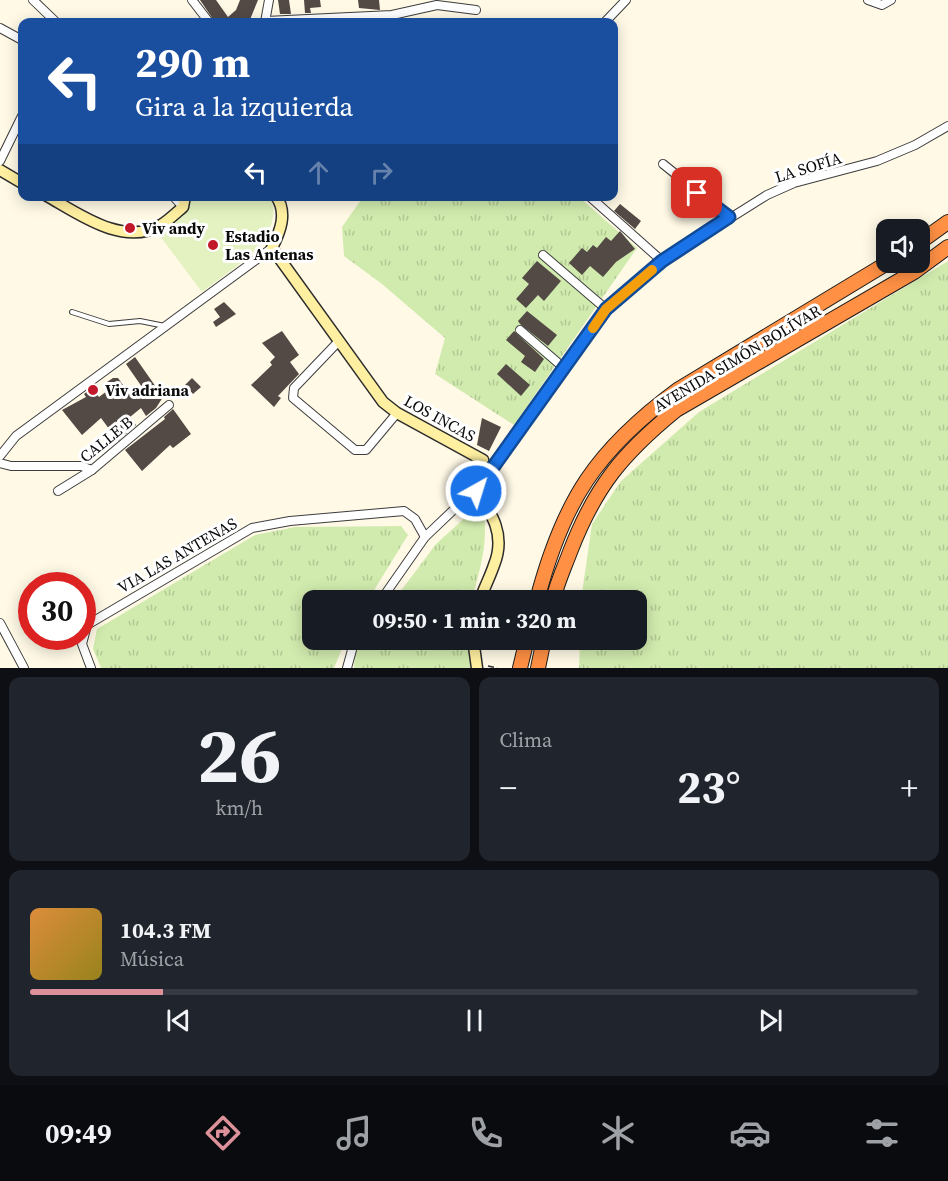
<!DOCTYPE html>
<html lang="es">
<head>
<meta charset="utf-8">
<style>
  body { margin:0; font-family:"Source Serif 4",serif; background:#20242c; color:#f1f3f6; height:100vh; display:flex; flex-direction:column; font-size:22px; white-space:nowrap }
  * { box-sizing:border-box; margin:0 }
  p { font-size:20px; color:#9ea1a6 }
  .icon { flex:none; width:33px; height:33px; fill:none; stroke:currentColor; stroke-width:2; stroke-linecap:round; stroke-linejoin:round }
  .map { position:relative; height:668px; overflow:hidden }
  .sheet { display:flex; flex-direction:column; gap:9px; padding:9px; background:#0d0f14; flex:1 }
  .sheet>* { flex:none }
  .guide { position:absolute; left:18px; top:18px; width:600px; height:183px; border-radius:12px; box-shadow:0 3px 15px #0003; background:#1a4fa0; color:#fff; overflow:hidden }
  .tools { position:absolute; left:876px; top:219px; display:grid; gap:12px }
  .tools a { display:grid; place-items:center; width:54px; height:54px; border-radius:12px; background:#171b24; box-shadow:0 3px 15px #0003; font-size:30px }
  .speed { position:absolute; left:18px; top:572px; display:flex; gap:12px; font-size:30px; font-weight:700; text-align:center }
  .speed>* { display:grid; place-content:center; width:78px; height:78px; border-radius:50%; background:#171b24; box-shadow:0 3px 15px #0003; line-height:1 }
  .speed .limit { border:9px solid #d22; background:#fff; color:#111 }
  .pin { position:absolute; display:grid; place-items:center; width:51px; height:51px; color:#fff; margin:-26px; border-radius:12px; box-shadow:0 3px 9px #0006 }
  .me { position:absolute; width:66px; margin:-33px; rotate:39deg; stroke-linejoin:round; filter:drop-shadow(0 0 4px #0008) }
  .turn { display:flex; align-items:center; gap:21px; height:126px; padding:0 18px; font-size:27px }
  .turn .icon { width:78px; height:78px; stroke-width:2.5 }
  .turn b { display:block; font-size:42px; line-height:51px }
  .lanes { display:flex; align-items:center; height:57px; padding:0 18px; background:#0003; justify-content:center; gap:30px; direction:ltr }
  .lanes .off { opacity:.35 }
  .big { font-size:45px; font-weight:700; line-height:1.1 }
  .sheet .widget { flex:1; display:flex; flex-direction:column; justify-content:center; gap:9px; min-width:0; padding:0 21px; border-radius:12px; background:#20242c }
  .sheet .dial { align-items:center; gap:0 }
  .dial b { font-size:78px; line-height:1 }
  .song { display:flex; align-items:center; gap:18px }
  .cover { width:72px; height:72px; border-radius:9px; background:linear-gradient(135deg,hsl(30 70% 55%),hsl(50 70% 35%)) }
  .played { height:6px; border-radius:3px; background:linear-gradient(90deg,#dc919a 15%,#363941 15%) }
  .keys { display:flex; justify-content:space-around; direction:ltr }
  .heat { display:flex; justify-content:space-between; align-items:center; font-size:33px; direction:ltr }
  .sheet .tiles { flex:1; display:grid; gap:9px; grid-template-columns:1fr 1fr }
  .widget:last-child { grid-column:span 2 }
  .trip { position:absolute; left:302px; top:590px; width:345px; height:60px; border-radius:12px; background:#171b24; box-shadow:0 3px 15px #0003; font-weight:700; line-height:60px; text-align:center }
  .tabs { display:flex; height:96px; justify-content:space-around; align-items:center; background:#090b0e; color:#9ea1a6 }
  .tabs .icon { width:42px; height:42px }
  .tabs .on { color:#dc919a }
  .tabs b { font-size:27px; color:#f1f3f6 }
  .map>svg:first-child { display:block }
  .grass { fill:url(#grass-tufts) }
  .pitch { fill:#e3f2c0 }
  .building { fill:#534a45 }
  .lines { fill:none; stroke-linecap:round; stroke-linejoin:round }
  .lane-casing { stroke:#3d3d3d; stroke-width:6 }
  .street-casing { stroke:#3d3d3d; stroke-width:10 }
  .secondary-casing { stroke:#2c2c2c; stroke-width:13 }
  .highway-casing { stroke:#1b1b1b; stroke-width:16 }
  .path { stroke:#2c2c2c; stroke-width:1.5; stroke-dasharray:6 3; stroke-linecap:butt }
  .lane { stroke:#fff; stroke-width:4 }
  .street { stroke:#fff; stroke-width:8 }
  .secondary { stroke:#fff0a1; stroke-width:10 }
  .highway { stroke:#ff9044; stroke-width:14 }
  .route-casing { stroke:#114b97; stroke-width:15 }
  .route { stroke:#1a73e8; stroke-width:10 }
  .slow { stroke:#f59e0b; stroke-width:10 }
  .poi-dot { fill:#c2192a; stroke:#fff; stroke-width:2 }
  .labels { text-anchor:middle; stroke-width:6; stroke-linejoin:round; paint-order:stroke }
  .street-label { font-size:16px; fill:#0a0a0a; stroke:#fff }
  .poi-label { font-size:16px; font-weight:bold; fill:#0a0a0a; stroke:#fff; text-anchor:start }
</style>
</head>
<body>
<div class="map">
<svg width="948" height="668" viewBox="0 0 948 668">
  <defs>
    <pattern id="grass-tufts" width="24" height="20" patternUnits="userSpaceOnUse" patternTransform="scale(1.5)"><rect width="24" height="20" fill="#d1ebae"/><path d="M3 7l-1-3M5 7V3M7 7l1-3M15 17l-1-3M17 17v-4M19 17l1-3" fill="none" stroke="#b2c894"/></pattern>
  </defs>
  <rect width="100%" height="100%" fill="#fff9e6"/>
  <g class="grass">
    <polygon points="363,197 579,197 637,248 514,425 435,374 445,338 382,284 344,256 342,227"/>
    <polygon points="948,261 948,668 579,668 580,639 636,639 636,600 581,600 592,524 621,481 699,412"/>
    <path d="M 481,503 C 491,537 480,567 472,600 L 394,600 L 436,544 Z"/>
    <polygon points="401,526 408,535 368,600 312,600 312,639 346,639 334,668 101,668 93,649 97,629 255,535 295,527"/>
    <polygon points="365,639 470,639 473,668 354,668 355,654"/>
  </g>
  <path class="pitch" d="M 189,197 L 271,197 C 285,241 232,268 202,292 L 157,232 Z"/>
  <g class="building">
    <polygon points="200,0 216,0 228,17 236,10 240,0 258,0 249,22 215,22"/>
    <polygon points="278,0 289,0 291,14 280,14"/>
    <polygon points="304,0 320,0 321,7 310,8 311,13 305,13"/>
    <polygon points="358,0 379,0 380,10 359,8"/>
    <polygon points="620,204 641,221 635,229 614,211"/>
    <polygon points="620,231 635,249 616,262 603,277 590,266 582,275 569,263 582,248 587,252 593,245 597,248 606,237 611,241"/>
    <polygon points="537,261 561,281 544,301 538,295 526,308 516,299 529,284 522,278"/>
    <polygon points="224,302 236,314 216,327 213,322 220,317 214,309"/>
    <polygon points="527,311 557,335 548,346 520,324 518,321"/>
    <polygon points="282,331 299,355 290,362 299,374 278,396 281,398 274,407 251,385 272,365 270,362 275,357 262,343"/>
    <polygon points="514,331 544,359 535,372 521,362 525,356 506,340"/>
    <polygon points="135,357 163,397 156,408 146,416 141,408 130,417 136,425 118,441 101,418 82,435 62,410 86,397 84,394 92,388 99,397 111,388 107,382 113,378 118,378 130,395 142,387 126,364"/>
    <polygon points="506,364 530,385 521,396 497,374"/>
    <polygon points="192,378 201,387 193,394 185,385"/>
    <polygon points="173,409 191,434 173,448 170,445 142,471 125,450 165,419 164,417"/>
    <polygon points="482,418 501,427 489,451 477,445"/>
  </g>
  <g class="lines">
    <defs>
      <polyline id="lane" points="72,312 109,324 140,321 165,326"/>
      <g id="street">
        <polyline points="33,0 56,22"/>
        <polyline points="192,0 209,22"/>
        <polyline points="868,0 882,5 891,0"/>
        <polyline points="266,21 392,15 437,5 476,10"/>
        <polyline points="265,22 269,0"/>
        <polyline points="605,22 626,0"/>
        <polyline points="0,28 22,40"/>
        <polyline points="0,161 22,116"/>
        <polyline points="663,164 729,217"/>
        <polyline points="173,196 183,207"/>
        <polyline points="589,196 662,261"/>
        <polyline points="543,255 606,309"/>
        <polyline points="520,330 564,368"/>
        <polyline points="338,342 294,388 293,398 355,450 366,450 397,413"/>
        <polyline points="0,456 16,436 272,248"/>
        <polyline points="0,463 11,466 81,466 92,470"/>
        <polyline points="58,491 92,470 169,405"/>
        <polyline points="381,600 425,537 487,478 606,309 662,261 767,195 794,183 877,161 915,145 948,126"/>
        <polyline points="0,623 24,668"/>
        <polyline points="91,668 82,644 87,625 252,528 290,521 404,511 415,519 425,537"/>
        <polyline points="347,668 355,639"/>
      </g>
      <g id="secondary">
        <polyline points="0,170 22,183"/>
        <path d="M 47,196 C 79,214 123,247 161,225 C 169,220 176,213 183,207 L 185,196"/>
        <path d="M 276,196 C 288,213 280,232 272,248 L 383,402 L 397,413 L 483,460 L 472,484 C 490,511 507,533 494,565 C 490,577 484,588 480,600"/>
        <polyline points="473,639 477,668"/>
      </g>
      <g id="highway">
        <polyline points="920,242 948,222"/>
        <path d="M 537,600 C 563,501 596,450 679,389 L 889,262"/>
        <path d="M 553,600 C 557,583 564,568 570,552 C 595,487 622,454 676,410 L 914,272 L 948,247"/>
        <polyline points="520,668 527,639"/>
        <polyline points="538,668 544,639"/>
      </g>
    </defs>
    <use href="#lane" class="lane-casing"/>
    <use href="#street" class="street-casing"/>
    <use href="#secondary" class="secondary-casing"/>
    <use href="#highway" class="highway-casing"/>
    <polyline class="path" points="488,666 497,668"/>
    <use href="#lane" class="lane"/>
    <use href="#street" class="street"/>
    <use href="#secondary" class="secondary"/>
    <use href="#highway" class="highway"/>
  </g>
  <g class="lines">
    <defs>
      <polyline id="route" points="476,491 606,309 662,261 729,217 697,193"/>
    </defs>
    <use href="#route" class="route-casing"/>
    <use href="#route" class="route"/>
    <polyline class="slow" points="593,328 606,309 652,270"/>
  </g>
  <g class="poi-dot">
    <circle cx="130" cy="228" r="6"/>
    <circle cx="213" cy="245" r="6"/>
    <circle cx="93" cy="390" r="6"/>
  </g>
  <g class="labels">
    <g class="street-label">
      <text transform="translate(808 167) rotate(-17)" y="6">LA SOFÍA</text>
      <text transform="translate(737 358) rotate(-31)" y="6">AVENIDA SIMÓN BOLÍVAR</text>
      <text transform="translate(440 418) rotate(29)" y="6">LOS INCAS</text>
      <text transform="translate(106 439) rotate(-39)" y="6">CALLE B</text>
      <text transform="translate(177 555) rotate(-30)" y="6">VIA LAS ANTENAS</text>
    </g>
    <g class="poi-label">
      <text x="142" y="234">Viv andy</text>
      <text x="225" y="242">Estadio<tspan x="225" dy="18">Las Antenas</tspan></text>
      <text x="105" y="396">Viv adriana</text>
    </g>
  </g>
</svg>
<div class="tools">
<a><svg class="icon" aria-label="sound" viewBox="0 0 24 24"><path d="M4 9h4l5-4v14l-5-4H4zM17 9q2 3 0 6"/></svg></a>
</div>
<div class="speed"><div class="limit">30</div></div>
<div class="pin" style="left:697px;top:193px;background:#d93025"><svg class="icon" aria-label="arrive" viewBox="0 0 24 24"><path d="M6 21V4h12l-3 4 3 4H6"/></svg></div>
<svg class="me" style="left:476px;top:491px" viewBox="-20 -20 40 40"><circle r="17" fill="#1a73e8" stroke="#fff" stroke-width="3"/><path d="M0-11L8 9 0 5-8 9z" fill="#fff"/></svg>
<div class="trip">09:50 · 1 min · 320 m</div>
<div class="guide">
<div class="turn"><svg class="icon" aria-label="left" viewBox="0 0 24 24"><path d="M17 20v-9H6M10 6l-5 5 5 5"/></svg><div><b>290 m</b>Gira a la izquierda</div></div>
<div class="lanes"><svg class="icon" aria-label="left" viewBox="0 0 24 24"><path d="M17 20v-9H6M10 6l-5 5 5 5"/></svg><svg class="icon off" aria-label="ahead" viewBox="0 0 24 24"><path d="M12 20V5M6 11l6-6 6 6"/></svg><svg class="icon off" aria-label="right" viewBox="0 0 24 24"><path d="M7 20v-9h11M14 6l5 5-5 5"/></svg></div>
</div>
</div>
<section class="sheet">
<div class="tiles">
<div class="widget dial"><b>26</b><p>km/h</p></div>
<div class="widget"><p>Clima</p>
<div class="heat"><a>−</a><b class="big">23°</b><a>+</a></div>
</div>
<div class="widget">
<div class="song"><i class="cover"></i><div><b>104.3 FM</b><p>Música</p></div></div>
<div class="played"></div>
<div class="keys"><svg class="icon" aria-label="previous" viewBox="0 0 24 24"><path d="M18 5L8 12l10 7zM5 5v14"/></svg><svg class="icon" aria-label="pause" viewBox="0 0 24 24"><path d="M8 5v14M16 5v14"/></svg><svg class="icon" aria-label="next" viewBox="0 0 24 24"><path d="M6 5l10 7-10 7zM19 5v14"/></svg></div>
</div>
</div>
</section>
<nav class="tabs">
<b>09:49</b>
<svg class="icon on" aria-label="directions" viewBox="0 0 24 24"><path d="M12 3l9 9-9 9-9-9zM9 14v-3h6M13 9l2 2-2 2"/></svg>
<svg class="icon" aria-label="music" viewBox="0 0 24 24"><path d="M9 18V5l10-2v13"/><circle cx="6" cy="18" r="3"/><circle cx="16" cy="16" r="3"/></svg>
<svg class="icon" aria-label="phone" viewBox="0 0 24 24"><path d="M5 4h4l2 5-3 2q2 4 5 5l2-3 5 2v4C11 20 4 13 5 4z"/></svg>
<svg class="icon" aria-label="climate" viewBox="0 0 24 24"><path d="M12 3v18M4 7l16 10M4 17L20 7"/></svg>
<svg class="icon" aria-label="car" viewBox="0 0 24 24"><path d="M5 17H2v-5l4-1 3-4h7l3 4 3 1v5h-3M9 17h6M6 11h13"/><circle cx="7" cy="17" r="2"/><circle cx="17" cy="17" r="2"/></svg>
<svg class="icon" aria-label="filters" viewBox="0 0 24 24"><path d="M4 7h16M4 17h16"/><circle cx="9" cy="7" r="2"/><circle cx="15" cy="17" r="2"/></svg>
</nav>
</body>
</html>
